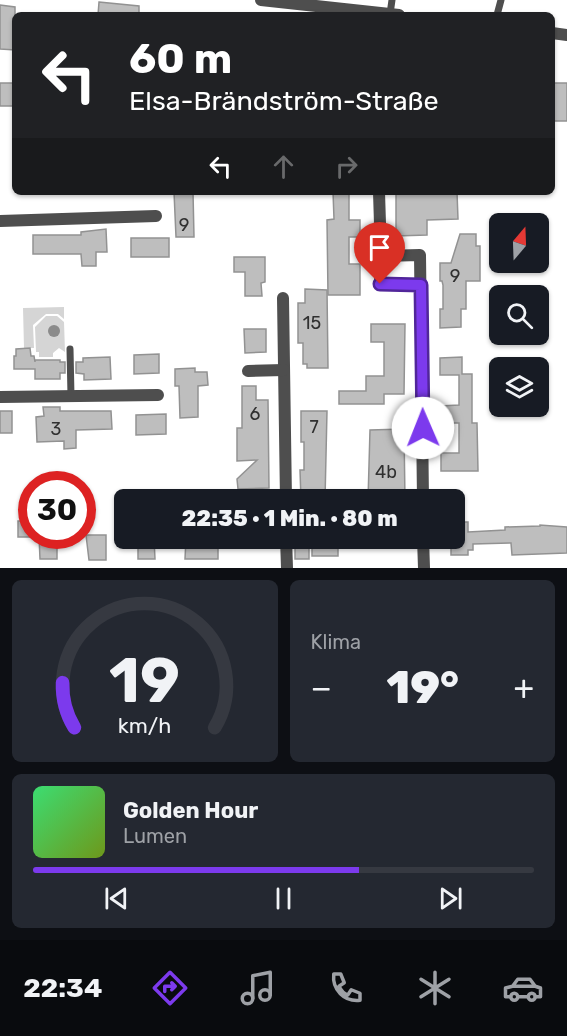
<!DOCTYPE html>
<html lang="de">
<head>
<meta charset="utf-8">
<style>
  body { margin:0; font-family:Rubik,sans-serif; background:#242831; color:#f1f3f6; height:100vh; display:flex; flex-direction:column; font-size:22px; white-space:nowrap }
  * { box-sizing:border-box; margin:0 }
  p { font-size:20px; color:#9ea1a6 }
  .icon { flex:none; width:33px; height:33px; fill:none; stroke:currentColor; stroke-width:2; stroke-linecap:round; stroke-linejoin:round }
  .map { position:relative; height:568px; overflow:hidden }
  .side { display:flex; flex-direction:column; gap:12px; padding:12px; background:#0d0f14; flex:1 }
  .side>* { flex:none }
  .hud { position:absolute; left:12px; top:12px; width:543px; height:183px; border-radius:9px; box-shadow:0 2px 4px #0004; background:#202124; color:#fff; overflow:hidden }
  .needle { width:39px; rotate:19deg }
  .controls { position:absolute; left:489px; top:213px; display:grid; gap:12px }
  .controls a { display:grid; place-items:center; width:60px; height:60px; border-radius:9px; background:#171b24; box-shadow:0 2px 4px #0004; font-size:30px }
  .speed { position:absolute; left:18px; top:471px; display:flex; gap:12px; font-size:30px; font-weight:700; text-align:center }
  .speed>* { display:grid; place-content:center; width:78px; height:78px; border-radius:50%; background:#171b24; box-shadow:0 2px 4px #0004; line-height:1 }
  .speed .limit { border:9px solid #d22; background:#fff; color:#111 }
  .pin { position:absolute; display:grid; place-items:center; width:51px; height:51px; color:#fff; margin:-62px -26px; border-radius:50% 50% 50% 0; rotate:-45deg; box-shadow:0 0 6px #0007 }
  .pin .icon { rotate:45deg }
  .me { position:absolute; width:66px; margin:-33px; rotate:359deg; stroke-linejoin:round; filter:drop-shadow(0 0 4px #0008) }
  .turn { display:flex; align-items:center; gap:21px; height:126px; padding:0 18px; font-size:27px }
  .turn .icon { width:78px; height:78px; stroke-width:2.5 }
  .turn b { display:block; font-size:42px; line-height:51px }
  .lanes { display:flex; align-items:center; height:57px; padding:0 18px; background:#0003; justify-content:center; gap:30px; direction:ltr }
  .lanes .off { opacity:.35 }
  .big { font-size:45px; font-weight:800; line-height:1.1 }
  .side .card { flex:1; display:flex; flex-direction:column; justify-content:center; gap:9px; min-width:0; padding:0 21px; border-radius:9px; background:#242831 }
  .side .dial { align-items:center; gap:0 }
  .dial svg { height:156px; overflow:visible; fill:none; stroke:#363941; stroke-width:7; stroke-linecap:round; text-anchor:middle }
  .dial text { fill:#f1f3f6; stroke:none }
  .song { display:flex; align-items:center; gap:18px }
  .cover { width:72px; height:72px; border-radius:9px; background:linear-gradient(135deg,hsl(140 70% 55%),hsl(80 70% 35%)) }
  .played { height:6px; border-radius:3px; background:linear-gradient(90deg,#7c3aed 65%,#363941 65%) }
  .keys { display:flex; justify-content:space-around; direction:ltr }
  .heat { display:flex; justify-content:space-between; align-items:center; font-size:33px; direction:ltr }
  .side .tiles { flex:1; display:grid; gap:12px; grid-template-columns:1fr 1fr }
  .card:last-child { grid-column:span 2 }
  .trip { position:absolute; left:114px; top:489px; width:351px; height:60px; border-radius:9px; background:#171b24; box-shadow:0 2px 4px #0004; font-weight:800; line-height:60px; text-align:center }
  .tabs { display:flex; height:96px; justify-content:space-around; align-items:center; background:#090b0e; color:#9ea1a6 }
  .tabs .icon { width:42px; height:42px }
  .tabs .on { color:#7c3aed }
  .tabs b { font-size:27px; color:#f1f3f6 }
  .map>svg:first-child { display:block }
  .green { fill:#d5d5d5 }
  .building { fill:#bebebe; stroke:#929292; stroke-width:1.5 }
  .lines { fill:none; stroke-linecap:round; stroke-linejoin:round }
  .lane { stroke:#4e4e4e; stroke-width:7 }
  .street { stroke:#4e4e4e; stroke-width:12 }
  .tree { fill:#8b8b8b }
  .route-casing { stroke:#51269a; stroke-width:15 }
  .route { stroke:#7c3aed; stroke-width:10 }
  .labels { text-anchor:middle; stroke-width:6; stroke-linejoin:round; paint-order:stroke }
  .number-label { font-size:18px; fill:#303030 }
</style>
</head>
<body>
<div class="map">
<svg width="567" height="568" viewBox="0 0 567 568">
  <rect width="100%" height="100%" fill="#fff"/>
  <g class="green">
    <polygon points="64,307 64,319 58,314 46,314 33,325 34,348 24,348 23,308"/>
    <polygon points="46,316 57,316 64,322 65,352 59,348 53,353 53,357 39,357 39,352 36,352 35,327"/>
  </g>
  <g class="building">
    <polygon points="99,2 139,6 139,15 98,15"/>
    <polygon points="0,5 15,7 15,50 0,49"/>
    <rect x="0" y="83" width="15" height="23"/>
    <rect x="552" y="83" width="15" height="38"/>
    <polygon points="174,192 193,192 194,237 176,237"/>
    <polygon points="333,192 349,192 349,220 360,220 360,237 349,237 349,264 360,264 360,295 328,295 327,220 334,219"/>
    <polygon points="396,192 457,192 458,219 427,220 427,235 396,236"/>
    <polygon points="106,229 107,252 96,252 96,266 82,266 81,254 33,254 33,235 81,235 81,232"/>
    <polygon points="460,234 476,234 476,246 480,246 480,281 466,281 466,309 461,309 461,327 440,328 440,309 443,309 443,285 442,281 440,281 440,263 451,263"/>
    <rect x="131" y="238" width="38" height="19"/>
    <polygon points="234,257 265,257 265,282 261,283 262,296 245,296 245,272 234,272"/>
    <polygon points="305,289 327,290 328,368 307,368 307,364 303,364 303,343 298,343 298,303 305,303"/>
    <polygon points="371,324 405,324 404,394 384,394 384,404 339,404 339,391 366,391 366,376 384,376 384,342 371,342"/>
    <polygon points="244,329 266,329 266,352 245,353"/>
    <polygon points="30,348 31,356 34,356 35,362 35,360 60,360 60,362 65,362 65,373 60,373 60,379 35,379 35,369 14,369 14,356 16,356 16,349"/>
    <polygon points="159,354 159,373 134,374 134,355"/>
    <polygon points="110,357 111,379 84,380 84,374 76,373 76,362 83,362 83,358"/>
    <polygon points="462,357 462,374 472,374 472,423 477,423 478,471 441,471 441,453 459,453 459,423 441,423 440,406 459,405 459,375 440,375 440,358"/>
    <polygon points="195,368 195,372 207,372 208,385 198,386 198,417 180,418 179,386 175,386 175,369"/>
    <polygon points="242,386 256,386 256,400 268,400 269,488 238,489 237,479 257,460 237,461 237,428 242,428"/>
    <polygon points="43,407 60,407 60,411 111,411 112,429 76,430 76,448 64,449 64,441 37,442 36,417 44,416"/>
    <rect x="0" y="411" width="12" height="22"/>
    <polygon points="301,411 327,411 325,500 301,500 300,470 304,470 304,442 301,442"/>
    <polygon points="166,414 166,434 136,435 136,415"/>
    <polygon points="404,429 405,500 368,500 370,430"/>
    <rect x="18" y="521" width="14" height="16"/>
    <polygon points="454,522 468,522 468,532 505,530 505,527 540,526 540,525 567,527 567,553 512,555 511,543 473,544 473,550 468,550 468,555 451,555 451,538 454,538"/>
    <polygon points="86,535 106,535 106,560 89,560"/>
    <polygon points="39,536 57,536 57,559 40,559"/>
    <polygon points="138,538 154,538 155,559 138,559"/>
    <polygon points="186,538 218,538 218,559 185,559"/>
    <rect x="312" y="538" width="26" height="18"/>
    <rect x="295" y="546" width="14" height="13"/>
  </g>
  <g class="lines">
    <g class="lane">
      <polyline points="390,14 392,0"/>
      <polyline points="497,15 501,0"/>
      <polyline points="70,349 71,396"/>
    </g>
    <g class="street">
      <polyline points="261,0 399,15"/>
      <polyline points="552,33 567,35"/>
      <polyline points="379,192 381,256 420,255 423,500"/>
      <polyline points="0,221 156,216"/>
      <polyline points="381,256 380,284 421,285"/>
      <polyline points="283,298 286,500"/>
      <polyline points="248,371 284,370"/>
      <polyline points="0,397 158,395"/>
      <polyline points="286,538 287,568"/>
      <polyline points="423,538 424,568"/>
    </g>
  </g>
  <circle class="tree" cx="54" cy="331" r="6"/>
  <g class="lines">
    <defs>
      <polyline id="route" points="380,284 421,285 423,428"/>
    </defs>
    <use href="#route" class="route-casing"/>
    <use href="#route" class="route"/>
  </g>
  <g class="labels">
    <g class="number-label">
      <text x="184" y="231">9</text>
      <text x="455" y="282">9</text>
      <text x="312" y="329">15</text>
      <text x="255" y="420">6</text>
      <text x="314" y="433">7</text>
      <text x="56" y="435">3</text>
      <text x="386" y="478">4b</text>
    </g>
  </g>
</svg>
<div class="controls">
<a><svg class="needle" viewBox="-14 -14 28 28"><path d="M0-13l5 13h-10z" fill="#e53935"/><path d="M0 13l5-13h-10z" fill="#9ea1a6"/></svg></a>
<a><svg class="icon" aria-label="search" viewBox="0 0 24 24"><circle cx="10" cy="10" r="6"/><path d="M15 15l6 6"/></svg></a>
<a><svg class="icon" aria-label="layers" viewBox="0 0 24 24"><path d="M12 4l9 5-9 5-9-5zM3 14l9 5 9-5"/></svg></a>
</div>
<div class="speed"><div class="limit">30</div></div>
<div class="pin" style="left:380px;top:284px;background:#d93025"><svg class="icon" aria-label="arrive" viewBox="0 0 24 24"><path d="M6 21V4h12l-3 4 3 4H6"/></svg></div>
<svg class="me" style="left:423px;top:428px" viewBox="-20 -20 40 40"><circle r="19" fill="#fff"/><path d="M0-13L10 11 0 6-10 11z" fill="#7c3aed"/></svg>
<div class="trip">22:35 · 1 Min. · 80 m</div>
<div class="hud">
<div class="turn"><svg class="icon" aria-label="left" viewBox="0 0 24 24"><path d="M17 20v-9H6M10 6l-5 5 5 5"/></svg><div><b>60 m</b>Elsa-Brändström-Straße</div></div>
<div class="lanes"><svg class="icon" aria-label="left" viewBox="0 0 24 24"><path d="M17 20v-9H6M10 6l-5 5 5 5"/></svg><svg class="icon off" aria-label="ahead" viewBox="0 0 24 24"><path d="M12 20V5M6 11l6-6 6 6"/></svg><svg class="icon off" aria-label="right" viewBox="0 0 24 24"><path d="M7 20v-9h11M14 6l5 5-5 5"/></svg></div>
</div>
</div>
<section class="side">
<div class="tiles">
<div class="card dial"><svg viewBox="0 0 100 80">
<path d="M14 69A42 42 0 1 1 86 69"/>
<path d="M14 69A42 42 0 0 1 8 46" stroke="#7c3aed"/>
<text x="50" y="56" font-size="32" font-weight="700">19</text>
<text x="50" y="72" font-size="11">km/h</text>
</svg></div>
<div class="card"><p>Klima</p>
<div class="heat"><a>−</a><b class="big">19°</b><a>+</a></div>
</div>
<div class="card">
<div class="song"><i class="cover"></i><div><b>Golden Hour</b><p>Lumen</p></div></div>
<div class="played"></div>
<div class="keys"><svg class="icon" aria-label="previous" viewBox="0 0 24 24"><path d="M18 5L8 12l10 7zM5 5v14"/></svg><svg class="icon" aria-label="pause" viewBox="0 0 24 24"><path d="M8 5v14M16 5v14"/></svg><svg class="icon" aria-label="next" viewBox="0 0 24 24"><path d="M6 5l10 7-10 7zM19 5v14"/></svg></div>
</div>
</div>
</section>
<nav class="tabs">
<b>22:34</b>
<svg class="icon on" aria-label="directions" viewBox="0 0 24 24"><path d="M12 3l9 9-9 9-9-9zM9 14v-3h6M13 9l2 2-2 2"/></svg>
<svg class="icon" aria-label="music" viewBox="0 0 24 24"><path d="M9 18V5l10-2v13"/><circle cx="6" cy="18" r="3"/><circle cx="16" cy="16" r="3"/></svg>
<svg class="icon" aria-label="phone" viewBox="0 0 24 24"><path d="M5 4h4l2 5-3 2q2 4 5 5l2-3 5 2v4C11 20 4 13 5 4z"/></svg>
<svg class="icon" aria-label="climate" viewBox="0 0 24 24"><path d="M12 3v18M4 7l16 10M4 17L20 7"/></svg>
<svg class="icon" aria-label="car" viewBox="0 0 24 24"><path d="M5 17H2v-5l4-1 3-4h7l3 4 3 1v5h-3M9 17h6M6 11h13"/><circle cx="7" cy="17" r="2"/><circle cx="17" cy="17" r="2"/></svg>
</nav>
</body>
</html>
